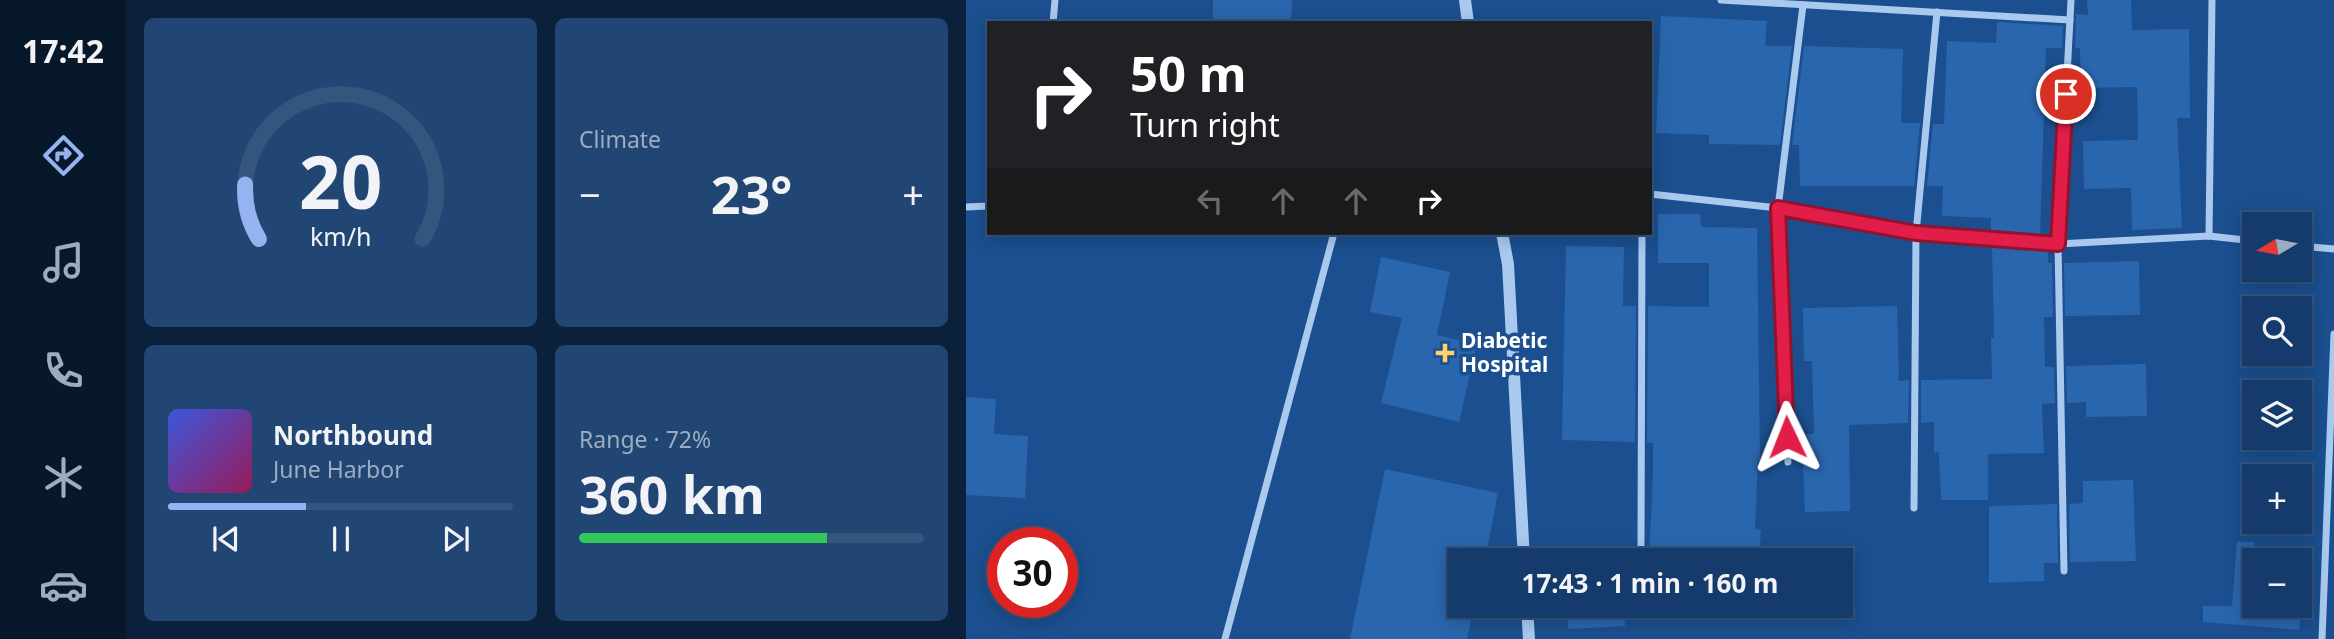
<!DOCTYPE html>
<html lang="en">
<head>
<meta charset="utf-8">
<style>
  body { margin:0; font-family:"Noto Sans",sans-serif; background:#214673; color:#f1f3f6; height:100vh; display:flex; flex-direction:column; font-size:26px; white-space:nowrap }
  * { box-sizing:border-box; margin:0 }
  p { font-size:23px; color:#9dadc1 }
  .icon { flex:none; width:38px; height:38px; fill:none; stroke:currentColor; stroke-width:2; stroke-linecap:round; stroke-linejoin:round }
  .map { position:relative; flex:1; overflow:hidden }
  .side { display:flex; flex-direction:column; gap:18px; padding:18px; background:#0b203b; width:840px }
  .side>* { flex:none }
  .banner { position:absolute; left:21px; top:21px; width:665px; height:214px; border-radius:0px; box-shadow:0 4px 18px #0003,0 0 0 2px #33557e; background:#202124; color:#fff; overflow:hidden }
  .needle { width:46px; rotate:260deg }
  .buttons { position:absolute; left:1276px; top:212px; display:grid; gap:14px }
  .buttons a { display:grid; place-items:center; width:70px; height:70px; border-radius:0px; background:#143b6b; box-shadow:0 4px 18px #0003,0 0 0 2px #33557e; font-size:35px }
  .speed { position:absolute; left:21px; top:527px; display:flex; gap:14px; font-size:35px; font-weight:700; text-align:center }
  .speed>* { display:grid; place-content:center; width:91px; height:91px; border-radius:50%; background:#143b6b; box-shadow:0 4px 18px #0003,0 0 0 2px #33557e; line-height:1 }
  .speed .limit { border:10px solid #d22; background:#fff; color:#111 }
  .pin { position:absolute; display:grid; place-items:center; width:60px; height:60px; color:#fff; margin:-30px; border:4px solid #fff; border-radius:50%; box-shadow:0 2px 7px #0007 }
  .me { position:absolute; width:77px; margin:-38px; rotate:358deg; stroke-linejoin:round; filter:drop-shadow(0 0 5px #0008) }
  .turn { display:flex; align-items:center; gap:24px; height:147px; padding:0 28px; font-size:32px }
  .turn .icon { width:91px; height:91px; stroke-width:2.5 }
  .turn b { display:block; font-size:49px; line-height:60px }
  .lanes { display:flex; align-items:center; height:66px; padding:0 28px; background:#0003; justify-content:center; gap:35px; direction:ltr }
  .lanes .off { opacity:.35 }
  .big { font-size:52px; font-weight:700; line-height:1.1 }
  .side .card { flex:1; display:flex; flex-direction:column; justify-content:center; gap:10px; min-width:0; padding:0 24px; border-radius:10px; background:#214673 }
  .side .dial { align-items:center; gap:0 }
  .dial svg { height:182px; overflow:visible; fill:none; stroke:#33557e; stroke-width:7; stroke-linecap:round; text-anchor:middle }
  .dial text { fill:#f1f3f6; stroke:none }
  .song { display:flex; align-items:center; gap:21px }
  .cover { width:84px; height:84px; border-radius:10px; background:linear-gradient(135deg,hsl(230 70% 55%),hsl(330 70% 35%)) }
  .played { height:7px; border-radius:4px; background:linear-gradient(90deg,#95b2f1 40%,#33557e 40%) }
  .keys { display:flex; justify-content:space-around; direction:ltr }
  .heat { display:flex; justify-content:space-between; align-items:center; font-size:38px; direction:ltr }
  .charge { height:10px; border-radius:5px; background:linear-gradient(90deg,#34c759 72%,#33557e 0) }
  .side .tiles { flex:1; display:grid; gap:18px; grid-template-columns:repeat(2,1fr) }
  .trip { position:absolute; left:481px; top:548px; width:406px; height:70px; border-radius:0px; background:#143b6b; box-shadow:0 4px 18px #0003,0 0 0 2px #33557e; font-weight:700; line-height:70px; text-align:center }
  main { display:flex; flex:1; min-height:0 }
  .tab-bar { display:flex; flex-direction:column; width:126px; justify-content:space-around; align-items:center; background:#08182b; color:#9dadc1 }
  .tab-bar .icon { width:49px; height:49px }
  .tab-bar .on { color:#95b2f1 }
  .tab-bar b { font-size:32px; color:#f1f3f6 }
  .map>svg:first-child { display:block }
  .building { fill:#2a66ad }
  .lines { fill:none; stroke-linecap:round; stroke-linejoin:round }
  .minor { stroke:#a9c9ee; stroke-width:7 }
  .tertiary { stroke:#a9c9ee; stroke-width:12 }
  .route-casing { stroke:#92132f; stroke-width:18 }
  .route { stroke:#e11d48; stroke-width:12 }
  .poi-dot { fill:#ffd166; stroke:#1b4f8f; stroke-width:2.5 }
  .labels { text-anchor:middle; stroke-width:7; stroke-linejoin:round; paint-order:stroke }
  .poi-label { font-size:21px; font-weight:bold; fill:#fff; stroke:#1b4f8f; text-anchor:start }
</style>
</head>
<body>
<main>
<nav class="tab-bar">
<b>17:42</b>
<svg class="icon on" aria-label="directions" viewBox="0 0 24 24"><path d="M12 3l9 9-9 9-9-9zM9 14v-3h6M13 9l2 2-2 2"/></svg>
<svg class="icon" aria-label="music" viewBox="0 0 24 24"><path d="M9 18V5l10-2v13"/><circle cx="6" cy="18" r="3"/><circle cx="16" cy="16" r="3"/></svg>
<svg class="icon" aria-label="phone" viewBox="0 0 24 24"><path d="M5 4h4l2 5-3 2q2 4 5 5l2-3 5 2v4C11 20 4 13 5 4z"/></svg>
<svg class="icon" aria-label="climate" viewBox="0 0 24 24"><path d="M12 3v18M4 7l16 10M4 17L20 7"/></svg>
<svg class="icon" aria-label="car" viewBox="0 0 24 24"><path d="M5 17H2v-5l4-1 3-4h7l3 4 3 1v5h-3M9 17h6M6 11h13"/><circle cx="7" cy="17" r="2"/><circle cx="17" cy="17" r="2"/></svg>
</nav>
<section class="side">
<div class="tiles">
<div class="card dial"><svg viewBox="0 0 100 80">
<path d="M14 69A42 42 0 1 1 86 69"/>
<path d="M14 69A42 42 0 0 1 8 45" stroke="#95b2f1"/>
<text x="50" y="56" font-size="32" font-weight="700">20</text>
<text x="50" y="72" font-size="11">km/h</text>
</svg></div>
<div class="card"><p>Climate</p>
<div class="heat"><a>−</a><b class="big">23°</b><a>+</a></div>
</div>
<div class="card">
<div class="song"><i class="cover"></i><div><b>Northbound</b><p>June Harbor</p></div></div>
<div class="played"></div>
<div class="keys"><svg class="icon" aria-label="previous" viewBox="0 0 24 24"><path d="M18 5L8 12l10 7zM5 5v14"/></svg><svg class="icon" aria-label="pause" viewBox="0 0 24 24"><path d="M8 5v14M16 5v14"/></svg><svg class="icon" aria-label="next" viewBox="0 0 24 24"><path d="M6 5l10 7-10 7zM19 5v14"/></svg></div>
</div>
<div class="card"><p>Range · 72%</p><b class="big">360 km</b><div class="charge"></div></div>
</div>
</section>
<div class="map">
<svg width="1368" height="639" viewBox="0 0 1368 639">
  <rect width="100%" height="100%" fill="#1b4f8f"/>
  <g class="building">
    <polygon points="247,0 326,0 325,23 247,23"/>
    <polygon points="1121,0 1165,0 1166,30 1223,29 1224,118 1211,118 1216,228 1166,230 1165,188 1118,189 1117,141 1172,140 1171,87 1115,88 1114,48 1109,48 1110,14 1122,15"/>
    <polygon points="695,16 801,21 799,46 826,46 814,145 743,144 743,135 690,133"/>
    <polygon points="1031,22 1097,26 1096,48 1080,48 1074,236 1025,233 1025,218 976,216 977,186 961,186 967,124 978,124 981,41 1030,43"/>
    <polygon points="838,46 937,49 935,123 954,123 948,186 834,186 833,145 826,145"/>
    <polygon points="692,214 734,214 735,227 791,228 794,460 792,460 789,529 795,530 793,560 683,560 687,474 687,443 681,443 682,306 743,307 743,263 692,263"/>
    <polygon points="1026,245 1082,249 1082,263 1086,263 1087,317 1078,317 1079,367 1088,367 1089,403 1076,404 1078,453 1022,454 1022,500 975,500 973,452 968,453 968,422 955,423 955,380 1026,379 1025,338 1028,338"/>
    <polygon points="600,246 658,247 657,306 670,306 669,442 596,440"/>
    <polygon points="415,257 484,272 471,335 511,344 493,422 415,403 436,318 404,312"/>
    <polygon points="1173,261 1174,315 1099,316 1098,263"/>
    <polygon points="931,306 933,381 943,380 942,423 883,425 884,511 839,512 836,434 848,434 846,361 838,361 837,308"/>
    <polygon points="1180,364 1181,416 1120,417 1120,402 1101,403 1100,366"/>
    <polygon points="0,397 30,399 28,434 62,436 59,498 0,495"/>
    <polygon points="419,469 532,493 519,560 494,560 494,579 487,612 506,615 501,639 384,639"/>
    <polygon points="1167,480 1170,561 1104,562 1103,504 1117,503 1117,481"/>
    <polygon points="1091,504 1092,563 1078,563 1078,581 1023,583 1023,506"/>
    <polygon points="1271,542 1288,542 1288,606 1335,606 1333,630 1237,622 1237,606 1266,606"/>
    <polygon points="601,606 658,606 659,626 602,629"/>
  </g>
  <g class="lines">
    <g class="minor">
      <polyline points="755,0 1104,20"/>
      <polyline points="87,23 89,0"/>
      <polyline points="684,194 812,208 950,233 1092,244 1243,236 1288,241"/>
      <polyline points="0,207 23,206"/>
      <polyline points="1243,236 1246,0"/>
      <polyline points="1334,246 1368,249"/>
      <polyline points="822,462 812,208 837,5"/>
      <polyline points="948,508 950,233 971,12"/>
      <polyline points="675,545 676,233"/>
      <polyline points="1098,571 1092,244 1105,0"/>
      <polyline points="259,639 368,233"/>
      <polyline points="1356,639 1368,334"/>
    </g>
    <g class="tertiary">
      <polyline points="499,0 502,23"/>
      <polyline points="536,233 542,264 558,560"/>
      <polyline points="561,606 563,639"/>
    </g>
  </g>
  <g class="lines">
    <defs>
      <polyline id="route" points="821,437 812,208 950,233 1092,244 1100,94"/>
    </defs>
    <use href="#route" class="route-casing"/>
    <use href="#route" class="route"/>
  </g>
  <path class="poi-dot" d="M475.5 342.5h7v7h7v7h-7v7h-7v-7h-7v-7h7z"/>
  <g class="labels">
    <g class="poi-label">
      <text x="495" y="348">Diabetic<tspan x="495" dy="24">Hospital</tspan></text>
    </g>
  </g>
</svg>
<div class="buttons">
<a><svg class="needle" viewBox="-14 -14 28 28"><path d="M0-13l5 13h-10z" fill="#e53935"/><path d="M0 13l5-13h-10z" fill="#9dadc1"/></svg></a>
<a><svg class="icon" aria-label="search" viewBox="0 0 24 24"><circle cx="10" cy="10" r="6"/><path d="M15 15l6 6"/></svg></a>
<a><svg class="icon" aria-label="layers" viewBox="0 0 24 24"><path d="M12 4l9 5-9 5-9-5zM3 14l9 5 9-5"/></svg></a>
<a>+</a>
<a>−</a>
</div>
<div class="speed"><div class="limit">30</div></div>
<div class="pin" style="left:1100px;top:94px;background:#d93025"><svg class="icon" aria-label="arrive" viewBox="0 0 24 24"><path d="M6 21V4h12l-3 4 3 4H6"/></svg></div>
<svg class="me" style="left:821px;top:437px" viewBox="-20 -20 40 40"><path d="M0-17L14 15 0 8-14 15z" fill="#e11d48" stroke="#fff" stroke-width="4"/></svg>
<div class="trip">17:43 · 1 min · 160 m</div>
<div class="banner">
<div class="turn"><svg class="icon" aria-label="right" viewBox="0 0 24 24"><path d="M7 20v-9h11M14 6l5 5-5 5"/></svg><div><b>50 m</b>Turn right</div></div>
<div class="lanes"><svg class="icon off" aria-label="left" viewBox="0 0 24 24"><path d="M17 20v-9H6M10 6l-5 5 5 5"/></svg><svg class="icon off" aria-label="ahead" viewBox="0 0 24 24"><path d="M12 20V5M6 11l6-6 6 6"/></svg><svg class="icon off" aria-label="ahead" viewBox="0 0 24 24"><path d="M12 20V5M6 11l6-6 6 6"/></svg><svg class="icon" aria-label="right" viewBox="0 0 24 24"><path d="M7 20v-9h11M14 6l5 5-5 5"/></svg></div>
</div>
</div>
</main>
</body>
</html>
